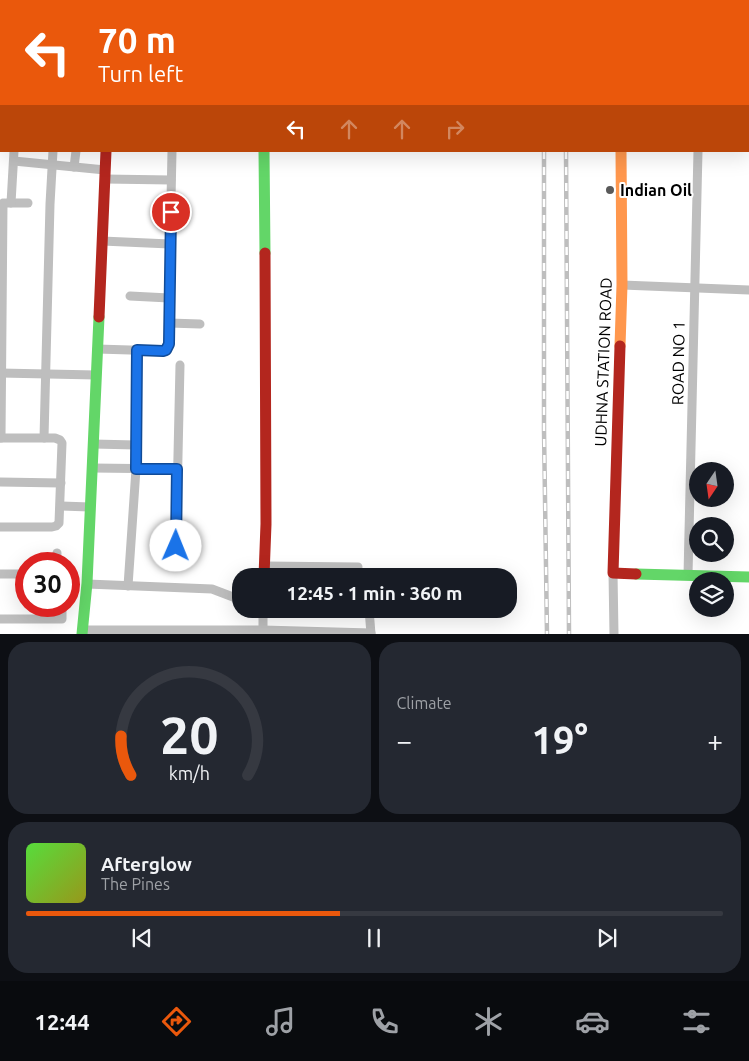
<!DOCTYPE html>
<html lang="en">
<head>
<meta charset="utf-8">
<style>
  body { margin:0; font-family:Ubuntu,sans-serif; background:#242831; color:#f1f3f6; height:100vh; display:flex; flex-direction:column; font-size:19px; white-space:nowrap }
  * { box-sizing:border-box; margin:0 }
  p { font-size:16px; color:#9ea1a6 }
  .icon { flex:none; width:28px; height:28px; fill:none; stroke:currentColor; stroke-width:2; stroke-linecap:round; stroke-linejoin:round }
  .map { position:relative; height:634px; overflow:hidden }
  .panel { display:flex; flex-direction:column; gap:8px; padding:8px; background:#0d0f14; flex:1 }
  .panel>* { flex:none }
  .guide { position:absolute; left:0px; top:0px; width:750px; height:152px; box-shadow:0 5px 20px #0002; background:#ea580c; color:#fff; overflow:hidden }
  .needle { width:32px; rotate:193deg }
  .fabs { position:absolute; left:689px; top:462px; display:grid; gap:10px }
  .fabs a { display:grid; place-items:center; width:45px; height:45px; border-radius:50%; background:#171b24; box-shadow:0 5px 20px #0002; font-size:25px }
  .speed { position:absolute; left:15px; top:552px; display:flex; gap:10px; font-size:25px; font-weight:700; text-align:center }
  .speed>* { display:grid; place-content:center; width:65px; height:65px; border-radius:50%; background:#171b24; box-shadow:0 5px 20px #0002; line-height:1 }
  .speed .limit { border:8px solid #d22; background:#fff; color:#111 }
  .pin { position:absolute; display:grid; place-items:center; width:42px; height:42px; color:#fff; margin:-21px; border:2px solid #fff; border-radius:50%; box-shadow:0 1px 5px #0007 }
  .me { position:absolute; width:55px; margin:-28px; rotate:1deg; stroke-linejoin:round; filter:drop-shadow(0 0 4px #0008) }
  .turn { display:flex; align-items:center; gap:18px; height:105px; padding:0 15px; font-size:22px }
  .turn .icon { width:65px; height:65px; stroke-width:2.5 }
  .turn b { display:block; font-size:35px; line-height:42px }
  .lanes { display:flex; align-items:center; height:48px; padding:0 15px; background:#0003; justify-content:center; gap:25px; direction:ltr }
  .lanes .off { opacity:.35 }
  .big { font-size:38px; font-weight:700; line-height:1.1 }
  .panel .tile { flex:1; display:flex; flex-direction:column; justify-content:center; gap:8px; min-width:0; padding:0 18px; border-radius:20px; background:#242831 }
  .panel .dial { align-items:center; gap:0 }
  .dial svg { height:130px; overflow:visible; fill:none; stroke:#363941; stroke-width:7; stroke-linecap:round; text-anchor:middle }
  .dial text { fill:#f1f3f6; stroke:none }
  .song { display:flex; align-items:center; gap:15px }
  .cover { width:60px; height:60px; border-radius:8px; background:linear-gradient(135deg,hsl(110 70% 55%),hsl(60 70% 35%)) }
  .played { height:5px; border-radius:2px; background:linear-gradient(90deg,#ea580c 45%,#363941 45%) }
  .keys { display:flex; justify-content:space-around; direction:ltr }
  .heat { display:flex; justify-content:space-between; align-items:center; font-size:28px; direction:ltr }
  .panel .tiles { flex:1; display:grid; gap:8px; grid-template-columns:1fr 1fr }
  .tile:last-child { grid-column:span 2 }
  .trip { position:absolute; left:232px; top:568px; width:285px; height:50px; border-radius:20px; background:#171b24; box-shadow:0 5px 20px #0002; font-weight:700; line-height:50px; text-align:center }
  .menu { display:flex; height:80px; justify-content:space-around; align-items:center; background:#090b0e; color:#9ea1a6 }
  .menu .icon { width:35px; height:35px }
  .menu .active { color:#ea580c }
  .menu b { font-size:22px; color:#f1f3f6 }
  .map>svg:first-child { display:block }
  .lines { fill:none; stroke-linecap:round; stroke-linejoin:round }
  .street { stroke:#bebebe; stroke-width:9 }
  .fast { stroke:#63d668; stroke-width:11 }
  .slow { stroke:#ff974d; stroke-width:11 }
  .jam { stroke:#b3261e; stroke-width:11 }
  .rail-casing { stroke:#bebebe; stroke-width:4.5 }
  .rail { stroke:#fff; stroke-width:2.5; stroke-dasharray:8; stroke-linecap:butt }
  .route-casing { stroke:#114b97; stroke-width:12 }
  .route { stroke:#1a73e8; stroke-width:9 }
  .poi-dot { fill:#595959; stroke:#fff; stroke-width:2 }
  .labels { text-anchor:middle; stroke-width:4; stroke-linejoin:round; paint-order:stroke }
  .poi-label { font-size:16px; font-weight:bold; fill:#000; stroke:#fff; text-anchor:start }
  .street-label { font-size:16px; fill:#000; stroke:#fff }
</style>
</head>
<body>
<div class="map">
<svg width="749" height="634" viewBox="0 0 749 634">
  <rect width="100%" height="100%" fill="#fff"/>
  <g class="lines">
    <g class="street">
      <polyline points="12,0 29,1"/>
      <polyline points="167,0 167,1"/>
      <polyline points="264,0 264,1"/>
      <polyline points="58,1 58,0"/>
      <polyline points="96,1 96,0"/>
      <polyline points="702,1 702,0"/>
      <polyline points="0,78 1,78"/>
      <polyline points="0,119 1,119"/>
      <polyline points="14,161 105,170"/>
      <polyline points="74,167 76,151"/>
      <polyline points="105,179 171,180"/>
      <polyline points="6,203 28,203"/>
      <polyline points="11,203 14,151"/>
      <polyline points="102,241 170,244"/>
      <polyline points="622,285 749,290"/>
      <polyline points="130,296 169,298"/>
      <polyline points="169,323 200,324"/>
      <polyline points="97,349 163,351 166,350 168,348 172,151"/>
      <polyline points="0,373 96,375"/>
      <polyline points="0,438 55,438 60,440 62,443 59,523 56,526 52,527 0,527"/>
      <polyline points="1,438 3,203"/>
      <polyline points="44,438 50,204 53,151"/>
      <polyline points="93,444 136,445"/>
      <polyline points="92,468 177,469"/>
      <polyline points="0,482 61,483"/>
      <polyline points="61,506 90,507"/>
      <polyline points="176,546 180,365"/>
      <polyline points="56,564 57,553"/>
      <polyline points="264,566 358,567"/>
      <polyline points="613,573 614,634"/>
      <polyline points="0,574 26,574"/>
      <polyline points="688,575 698,151"/>
      <polyline points="87,584 212,589 233,597 241,597"/>
      <polyline points="128,586 136,469 137,350"/>
      <polyline points="369,609 371,634"/>
      <polyline points="0,619 62,619 62,606"/>
      <polyline points="83,630 263,630 371,633"/>
      <polyline points="263,634 263,609"/>
    </g>
    <g class="fast">
      <polyline points="264,151 265,253"/>
      <polyline points="636,574 749,577"/>
      <polyline points="82,634 87,583 99,317"/>
    </g>
    <polyline class="slow" points="620,346 622,285 621,151"/>
    <g class="jam">
      <polyline points="620,0 620,1"/>
      <polyline points="99,317 106,151"/>
      <polyline points="620,346 613,573 636,574"/>
      <polyline points="264,576 266,524 265,253"/>
    </g>
    <defs>
      <g id="rail">
        <polyline points="538,0 538,1"/>
        <polyline points="565,0 565,1"/>
        <polyline points="544,151 544,430 547,634"/>
        <polyline points="566,151 569,634"/>
      </g>
    </defs>
    <use href="#rail" class="rail-casing"/>
    <use href="#rail" class="rail"/>
  </g>
  <g class="lines">
    <defs>
      <polyline id="route" points="171,212 169,344 166,350 163,351 137,350 136,469 177,469 176,546"/>
    </defs>
    <use href="#route" class="route-casing"/>
    <use href="#route" class="route"/>
  </g>
  <circle class="poi-dot" cx="610" cy="190" r="5"/>
  <g class="labels">
    <g class="poi-label">
      <text x="620" y="196">Indian Oil</text>
    </g>
    <g class="street-label">
      <text transform="translate(603 362) rotate(-88)" y="6">UDHNA STATION ROAD</text>
      <text transform="translate(678 363) rotate(-89)" y="6">ROAD NO 1</text>
    </g>
  </g>
</svg>
<div class="fabs">
<a><svg class="needle" viewBox="-14 -14 28 28"><path d="M0-13l5 13h-10z" fill="#e53935"/><path d="M0 13l5-13h-10z" fill="#9ea1a6"/></svg></a>
<a><svg class="icon" aria-label="search" viewBox="0 0 24 24"><circle cx="10" cy="10" r="6"/><path d="M15 15l6 6"/></svg></a>
<a><svg class="icon" aria-label="layers" viewBox="0 0 24 24"><path d="M12 4l9 5-9 5-9-5zM3 14l9 5 9-5"/></svg></a>
</div>
<div class="speed"><div class="limit">30</div></div>
<div class="pin" style="left:171px;top:212px;background:#d93025"><svg class="icon" aria-label="arrive" viewBox="0 0 24 24"><path d="M6 21V4h12l-3 4 3 4H6"/></svg></div>
<svg class="me" style="left:176px;top:546px" viewBox="-20 -20 40 40"><circle r="19" fill="#fff"/><path d="M0-13L10 11 0 6-10 11z" fill="#1a73e8"/></svg>
<div class="trip">12:45 · 1 min · 360 m</div>
<div class="guide">
<div class="turn"><svg class="icon" aria-label="left" viewBox="0 0 24 24"><path d="M17 20v-9H6M10 6l-5 5 5 5"/></svg><div><b>70 m</b>Turn left</div></div>
<div class="lanes"><svg class="icon" aria-label="left" viewBox="0 0 24 24"><path d="M17 20v-9H6M10 6l-5 5 5 5"/></svg><svg class="icon off" aria-label="ahead" viewBox="0 0 24 24"><path d="M12 20V5M6 11l6-6 6 6"/></svg><svg class="icon off" aria-label="ahead" viewBox="0 0 24 24"><path d="M12 20V5M6 11l6-6 6 6"/></svg><svg class="icon off" aria-label="right" viewBox="0 0 24 24"><path d="M7 20v-9h11M14 6l5 5-5 5"/></svg></div>
</div>
</div>
<section class="panel">
<div class="tiles">
<div class="tile dial"><svg viewBox="0 0 100 80">
<path d="M14 69A42 42 0 1 1 86 69"/>
<path d="M14 69A42 42 0 0 1 8 45" stroke="#ea580c"/>
<text x="50" y="56" font-size="32" font-weight="700">20</text>
<text x="50" y="72" font-size="11">km/h</text>
</svg></div>
<div class="tile"><p>Climate</p>
<div class="heat"><a>−</a><b class="big">19°</b><a>+</a></div>
</div>
<div class="tile">
<div class="song"><i class="cover"></i><div><b>Afterglow</b><p>The Pines</p></div></div>
<div class="played"></div>
<div class="keys"><svg class="icon" aria-label="previous" viewBox="0 0 24 24"><path d="M18 5L8 12l10 7zM5 5v14"/></svg><svg class="icon" aria-label="pause" viewBox="0 0 24 24"><path d="M8 5v14M16 5v14"/></svg><svg class="icon" aria-label="next" viewBox="0 0 24 24"><path d="M6 5l10 7-10 7zM19 5v14"/></svg></div>
</div>
</div>
</section>
<nav class="menu">
<b>12:44</b>
<svg class="icon active" aria-label="directions" viewBox="0 0 24 24"><path d="M12 3l9 9-9 9-9-9zM9 14v-3h6M13 9l2 2-2 2"/></svg>
<svg class="icon" aria-label="music" viewBox="0 0 24 24"><path d="M9 18V5l10-2v13"/><circle cx="6" cy="18" r="3"/><circle cx="16" cy="16" r="3"/></svg>
<svg class="icon" aria-label="phone" viewBox="0 0 24 24"><path d="M5 4h4l2 5-3 2q2 4 5 5l2-3 5 2v4C11 20 4 13 5 4z"/></svg>
<svg class="icon" aria-label="climate" viewBox="0 0 24 24"><path d="M12 3v18M4 7l16 10M4 17L20 7"/></svg>
<svg class="icon" aria-label="car" viewBox="0 0 24 24"><path d="M5 17H2v-5l4-1 3-4h7l3 4 3 1v5h-3M9 17h6M6 11h13"/><circle cx="7" cy="17" r="2"/><circle cx="17" cy="17" r="2"/></svg>
<svg class="icon" aria-label="filters" viewBox="0 0 24 24"><path d="M4 7h16M4 17h16"/><circle cx="9" cy="7" r="2"/><circle cx="15" cy="17" r="2"/></svg>
</nav>
</body>
</html>
